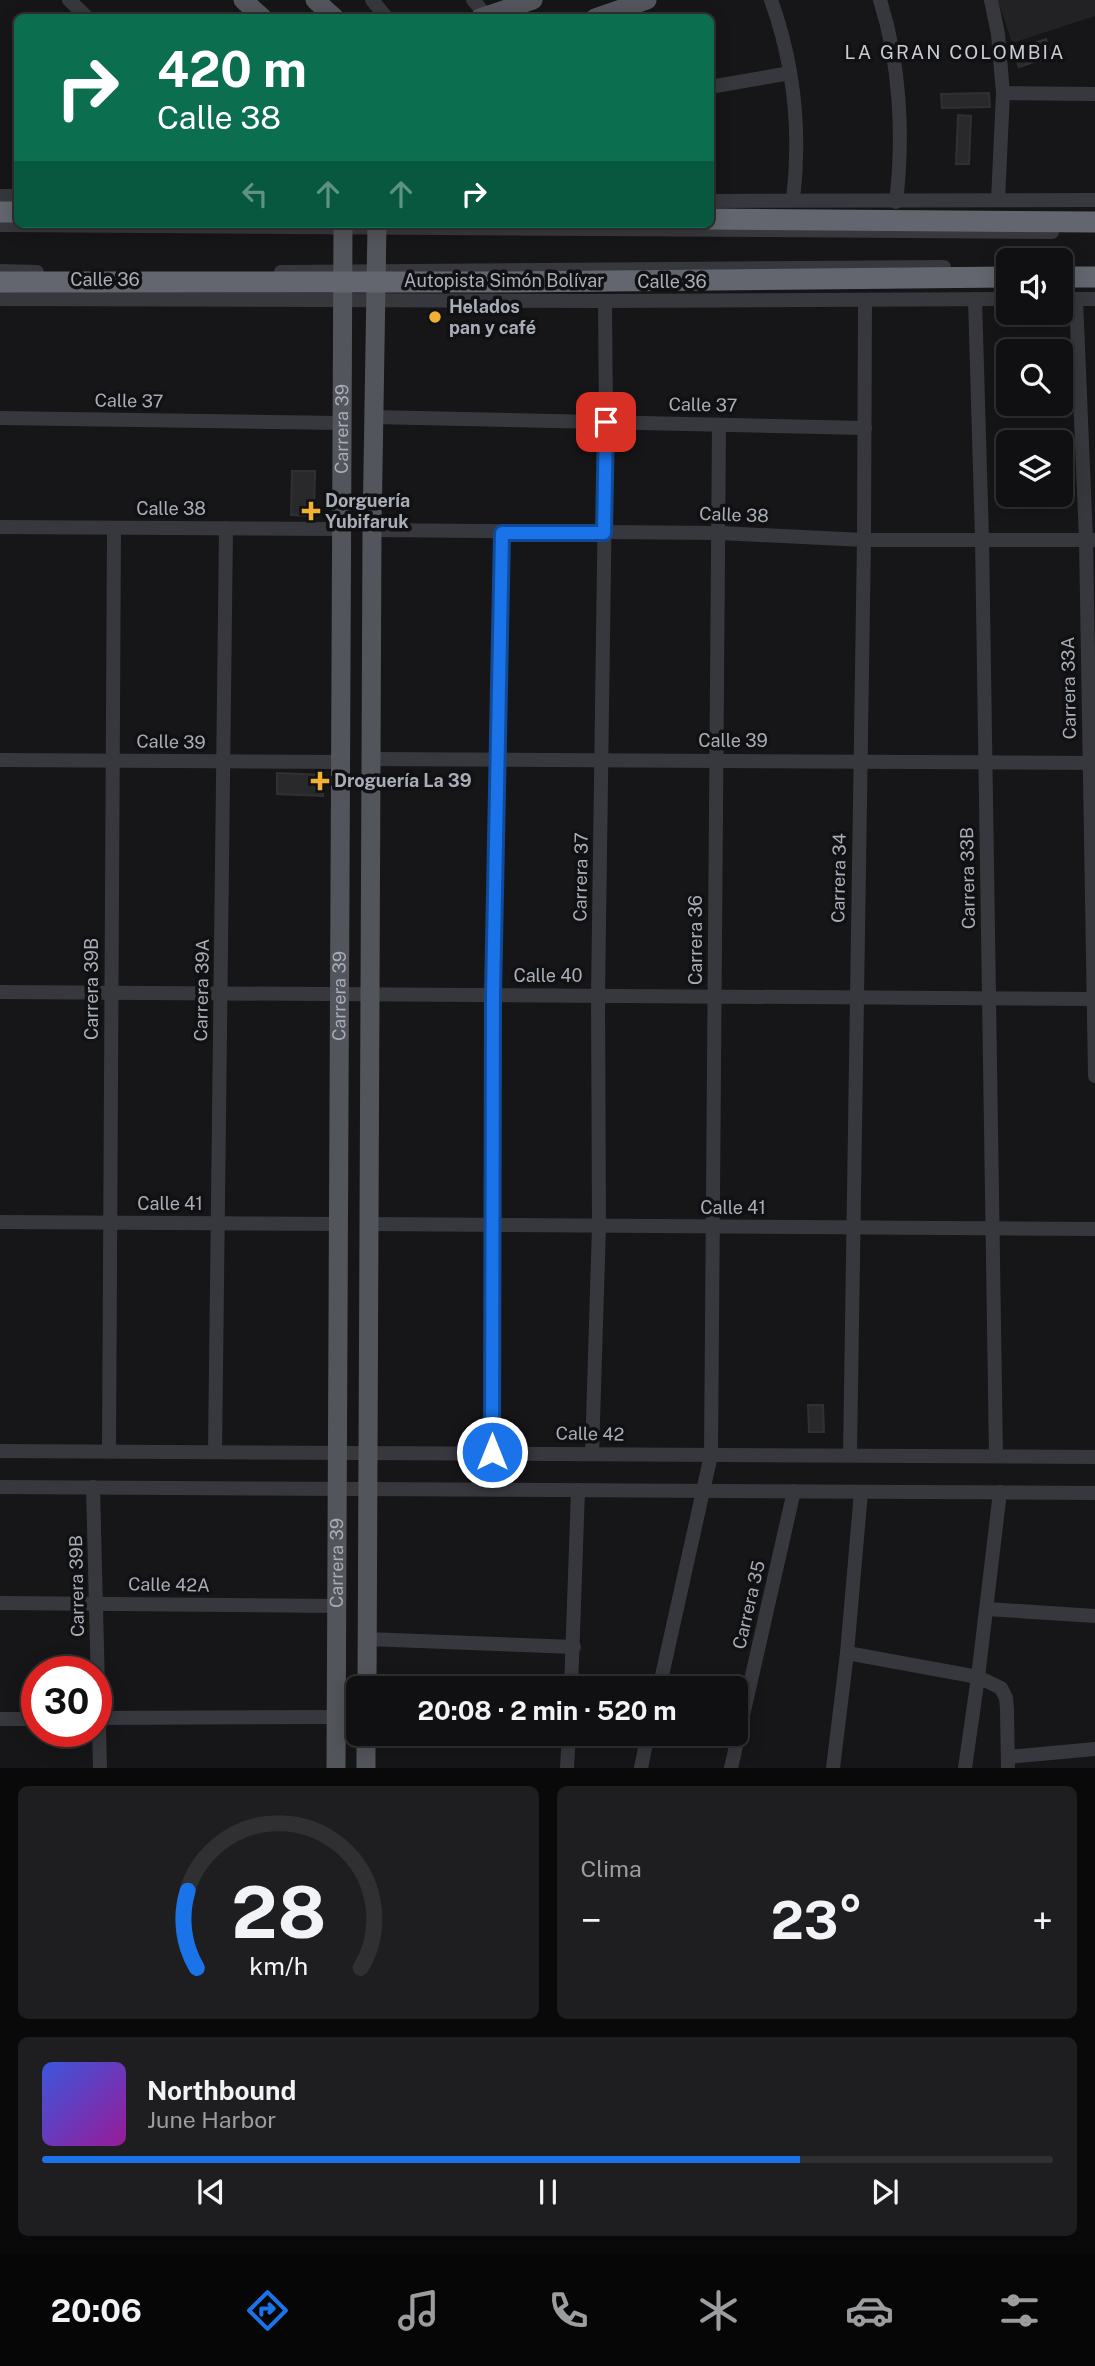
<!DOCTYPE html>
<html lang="es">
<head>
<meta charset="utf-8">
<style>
  body { margin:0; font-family:"Public Sans",sans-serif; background:#1e1e20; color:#f1f3f6; height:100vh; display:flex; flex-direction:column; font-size:26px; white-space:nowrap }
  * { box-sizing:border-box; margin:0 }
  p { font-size:23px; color:#9c9d9f }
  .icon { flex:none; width:38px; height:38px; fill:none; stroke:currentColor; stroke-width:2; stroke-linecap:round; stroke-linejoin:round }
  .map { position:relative; height:1768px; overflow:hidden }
  .drawer { display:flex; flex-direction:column; gap:18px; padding:18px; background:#09090a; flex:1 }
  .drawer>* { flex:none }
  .guide { position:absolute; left:14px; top:14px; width:700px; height:214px; border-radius:10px; box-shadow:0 4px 18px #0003,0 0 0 2px #303032; background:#0b6e4f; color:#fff; overflow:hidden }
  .fabs { position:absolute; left:996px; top:248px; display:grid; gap:14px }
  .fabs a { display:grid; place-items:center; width:77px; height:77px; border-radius:10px; background:#101012; box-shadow:0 4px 18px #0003,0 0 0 2px #303032; font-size:35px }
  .speed { position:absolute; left:21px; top:1656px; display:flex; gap:14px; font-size:35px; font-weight:700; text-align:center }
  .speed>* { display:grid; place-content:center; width:91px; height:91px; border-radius:50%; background:#101012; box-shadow:0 4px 18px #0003,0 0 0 2px #303032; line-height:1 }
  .speed .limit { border:10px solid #d22; background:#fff; color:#111 }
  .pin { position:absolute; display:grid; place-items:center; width:60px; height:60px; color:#fff; margin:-30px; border-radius:14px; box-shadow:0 4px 10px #0006 }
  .me { position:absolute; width:77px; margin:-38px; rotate:0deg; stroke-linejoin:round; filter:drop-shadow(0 0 5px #0008) }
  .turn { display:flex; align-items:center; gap:24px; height:147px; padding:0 28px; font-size:32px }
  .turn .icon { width:91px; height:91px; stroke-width:2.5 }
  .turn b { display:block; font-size:49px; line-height:60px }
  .lanes { display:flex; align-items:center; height:66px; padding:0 28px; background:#0003; justify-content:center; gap:35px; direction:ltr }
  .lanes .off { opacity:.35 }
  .big { font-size:52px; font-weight:700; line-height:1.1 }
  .drawer .widget { flex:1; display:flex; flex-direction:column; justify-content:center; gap:10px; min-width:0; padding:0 24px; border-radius:10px; background:#1e1e20 }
  .drawer .dial { align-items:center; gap:0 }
  .dial svg { height:182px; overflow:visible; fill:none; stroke:#303032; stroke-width:7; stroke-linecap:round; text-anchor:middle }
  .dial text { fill:#f1f3f6; stroke:none }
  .song { display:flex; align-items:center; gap:21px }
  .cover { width:84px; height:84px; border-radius:10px; background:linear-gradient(135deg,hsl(230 70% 55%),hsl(300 70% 35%)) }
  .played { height:7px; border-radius:4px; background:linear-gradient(90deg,#1a73e8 75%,#303032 75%) }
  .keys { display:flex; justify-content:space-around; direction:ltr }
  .heat { display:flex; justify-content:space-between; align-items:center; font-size:38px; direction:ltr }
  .drawer .tiles { flex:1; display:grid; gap:18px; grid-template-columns:1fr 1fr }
  .widget:last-child { grid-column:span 2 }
  .trip { position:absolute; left:346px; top:1676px; width:402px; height:70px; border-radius:10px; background:#101012; box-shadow:0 4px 18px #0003,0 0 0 2px #303032; font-weight:700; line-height:70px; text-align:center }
  .tabs { display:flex; height:112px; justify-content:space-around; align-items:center; background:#060607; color:#9c9d9f }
  .tabs .icon { width:49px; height:49px }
  .tabs .active { color:#1a73e8 }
  .tabs b { font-size:32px; color:#f1f3f6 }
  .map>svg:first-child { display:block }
  .built { fill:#222225 }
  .building { fill:#29292c; stroke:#303034; stroke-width:2 }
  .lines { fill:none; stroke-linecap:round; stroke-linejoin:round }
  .minor { stroke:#37383d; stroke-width:14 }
  .major { stroke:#53555c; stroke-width:19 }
  .highway { stroke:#63666e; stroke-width:21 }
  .route-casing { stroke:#114b97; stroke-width:18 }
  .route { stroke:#1a73e8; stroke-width:12 }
  .poi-dot { fill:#f2b134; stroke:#111113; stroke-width:2.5 }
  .labels { text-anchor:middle; stroke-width:7; stroke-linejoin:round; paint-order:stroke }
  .street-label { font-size:18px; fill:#a8adb8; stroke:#111113 }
  .poi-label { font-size:18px; font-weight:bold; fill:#a8adb8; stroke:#111113; text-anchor:start }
  .neighbourhood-label { font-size:19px; letter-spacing:2px; fill:#c9ccd4; stroke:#111113 }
</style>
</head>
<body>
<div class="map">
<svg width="1095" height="1768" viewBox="0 0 1095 1768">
  <rect width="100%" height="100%" fill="#161618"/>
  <polygon class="built" points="998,0 1095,0 1095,16 1012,43"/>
  <g class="building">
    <polygon points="1046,39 1052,56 1019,67 1013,50"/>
    <polygon points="989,93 990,107 942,108 941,94"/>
    <polygon points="958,115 971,116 969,164 956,164"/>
    <polygon points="292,471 315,471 314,516 291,515"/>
    <polygon points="277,773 324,775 323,796 277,794"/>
    <polygon points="808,1405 823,1405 824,1432 809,1432"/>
  </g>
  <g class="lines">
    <g class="minor">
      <polyline points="69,0 88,18"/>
      <polyline points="372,0 387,18"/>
      <polyline points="473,0 486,15"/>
      <path d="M 771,0 C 794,64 801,133 793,200"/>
      <path d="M 880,0 C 900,63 904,136 896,202"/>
      <polyline points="991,0 998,34 1003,93 998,200"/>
      <polyline points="710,87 790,73"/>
      <polyline points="1003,93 1095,94"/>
      <polyline points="0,196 18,196"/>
      <polyline points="710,201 1095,200"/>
      <polyline points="0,225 1052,232"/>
      <polyline points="0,271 37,272"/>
      <polyline points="281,272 944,267"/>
      <polyline points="0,299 605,301 1008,299"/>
      <polyline points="975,299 982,538 996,1456"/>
      <polyline points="1060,299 1095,299"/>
      <polyline points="1076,299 1086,540 1095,1076"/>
      <polyline points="373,417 865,428"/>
      <polyline points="0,418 341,423"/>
      <polyline points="0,527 341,529"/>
      <polyline points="372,530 720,533 864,540 1094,540"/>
      <polyline points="371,759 1095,763"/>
      <polyline points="0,760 341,762"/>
      <polyline points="0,992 1095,999"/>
      <polyline points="0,1222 339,1224"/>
      <polyline points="370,1224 1095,1229"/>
      <polyline points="0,1451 1095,1457"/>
      <polyline points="109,1451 114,528"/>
      <polyline points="215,1452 226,528"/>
      <polyline points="492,1452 493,995 502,532"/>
      <polyline points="592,1454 599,1226 598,996 606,422 605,301"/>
      <polyline points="850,1455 864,540 865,301"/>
      <polyline points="0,1487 1095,1493"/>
      <polyline points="93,1487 100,1768"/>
      <polyline points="0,1603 337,1606"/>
      <polyline points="987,1609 1095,1616"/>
      <polyline points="367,1639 574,1647"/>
      <polyline points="847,1653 978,1677 1001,1688 1006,1698 1007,1709 1008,1768"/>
      <polyline points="571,1689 578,1490"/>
      <polyline points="659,1689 711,1455 719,425"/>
      <polyline points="96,1718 337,1717"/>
      <polyline points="0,1719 37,1719"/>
      <polyline points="1008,1757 1095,1749"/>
      <polyline points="567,1768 569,1734"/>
      <polyline points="641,1768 648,1734"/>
      <polyline points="731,1768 794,1491"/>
      <polyline points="833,1768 847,1653 861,1492"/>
      <polyline points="965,1768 978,1677 1000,1492"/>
    </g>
    <g class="major">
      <polyline points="243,0 263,18"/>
      <polyline points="315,0 335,18"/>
      <polyline points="480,18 533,0"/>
      <polyline points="595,18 647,0"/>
      <polyline points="367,1689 372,530 377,224"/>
      <path id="s1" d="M 336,1768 L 343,224"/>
      <polyline points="366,1768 366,1734"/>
    </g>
    <g class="highway">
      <polyline points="0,212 18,212"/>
      <polyline points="710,219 1095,222"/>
      <polyline points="1060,277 1095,277"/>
      <polyline points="0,282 507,282 1008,277"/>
    </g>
  </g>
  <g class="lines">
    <defs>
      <polyline id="route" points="492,1452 493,995 502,533 604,533 606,422"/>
    </defs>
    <use href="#route" class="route-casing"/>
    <use href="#route" class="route"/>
  </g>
  <g class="poi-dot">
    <circle cx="435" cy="317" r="7"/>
    <path d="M307.5 500.5h7v7h7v7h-7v7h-7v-7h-7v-7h7z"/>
    <path d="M316.5 770.5h7v7h7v7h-7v7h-7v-7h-7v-7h7z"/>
  </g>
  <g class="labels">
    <g class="street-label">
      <text x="105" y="286">Calle 36</text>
      <text x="504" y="287">Autopista Simón Bolívar</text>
      <text x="672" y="288">Calle 36</text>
      <text transform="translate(129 401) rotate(1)" y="6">Calle 37</text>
      <text transform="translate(703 405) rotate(1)" y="6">Calle 37</text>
      <text dy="6" stroke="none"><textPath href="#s1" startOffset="1339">Carrera 39</textPath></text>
      <text x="171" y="515">Calle 38</text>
      <text transform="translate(734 515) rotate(2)" y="6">Calle 38</text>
      <text transform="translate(1069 688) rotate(-91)" y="6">Carrera 33A</text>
      <text x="733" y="747">Calle 39</text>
      <text transform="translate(171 742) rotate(1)" y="6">Calle 39</text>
      <text transform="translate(581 877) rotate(-89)" y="6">Carrera 37</text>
      <text transform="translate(839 878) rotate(-89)" y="6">Carrera 34</text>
      <text transform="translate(968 878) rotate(-91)" y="6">Carrera 33B</text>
      <text transform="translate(696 940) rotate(-90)" y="6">Carrera 36</text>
      <text x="548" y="982">Calle 40</text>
      <text transform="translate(92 989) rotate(-90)" y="6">Carrera 39B</text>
      <text transform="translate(202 990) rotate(-89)" y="6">Carrera 39A</text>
      <text dy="6" stroke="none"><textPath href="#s1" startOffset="772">Carrera 39</textPath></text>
      <text x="170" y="1210">Calle 41</text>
      <text x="733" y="1214">Calle 41</text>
      <text transform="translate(590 1434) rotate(1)" y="6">Calle 42</text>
      <text dy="6" stroke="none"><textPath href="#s1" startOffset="205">Carrera 39</textPath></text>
      <text transform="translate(169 1585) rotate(1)" y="6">Calle 42A</text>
      <text transform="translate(77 1586) rotate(-91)" y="6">Carrera 39B</text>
      <text transform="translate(749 1605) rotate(-77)" y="6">Carrera 35</text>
    </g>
    <g class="poi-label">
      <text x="449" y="313">Helados<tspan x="449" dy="21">pan y café</tspan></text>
      <text x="325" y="507">Dorguería<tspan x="325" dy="21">Yubifaruk</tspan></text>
      <text x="334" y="787">Droguería La 39</text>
    </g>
    <g class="neighbourhood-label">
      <text x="955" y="59">LA GRAN COLOMBIA</text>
    </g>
  </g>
</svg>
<div class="fabs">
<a><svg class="icon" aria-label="sound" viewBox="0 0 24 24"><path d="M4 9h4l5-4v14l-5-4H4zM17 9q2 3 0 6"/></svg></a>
<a><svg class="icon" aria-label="search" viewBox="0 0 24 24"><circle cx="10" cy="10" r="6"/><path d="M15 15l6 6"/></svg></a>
<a><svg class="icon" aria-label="layers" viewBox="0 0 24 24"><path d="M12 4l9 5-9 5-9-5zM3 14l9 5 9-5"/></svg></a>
</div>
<div class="speed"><div class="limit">30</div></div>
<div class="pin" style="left:606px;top:422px;background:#d93025"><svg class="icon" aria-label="arrive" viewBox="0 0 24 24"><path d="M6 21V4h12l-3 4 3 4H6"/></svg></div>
<svg class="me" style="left:492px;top:1452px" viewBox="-20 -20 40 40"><circle r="17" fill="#1a73e8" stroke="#fff" stroke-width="3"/><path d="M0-11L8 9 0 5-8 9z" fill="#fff"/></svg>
<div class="trip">20:08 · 2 min · 520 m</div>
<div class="guide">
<div class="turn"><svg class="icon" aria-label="right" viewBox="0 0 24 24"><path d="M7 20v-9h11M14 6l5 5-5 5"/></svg><div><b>420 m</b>Calle 38</div></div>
<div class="lanes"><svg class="icon off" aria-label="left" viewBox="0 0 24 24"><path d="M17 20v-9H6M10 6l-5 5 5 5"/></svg><svg class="icon off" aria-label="ahead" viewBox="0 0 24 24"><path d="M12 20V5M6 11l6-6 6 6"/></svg><svg class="icon off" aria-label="ahead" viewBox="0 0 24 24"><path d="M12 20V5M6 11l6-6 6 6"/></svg><svg class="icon" aria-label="right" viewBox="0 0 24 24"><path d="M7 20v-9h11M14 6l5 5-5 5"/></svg></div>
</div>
</div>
<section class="drawer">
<div class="tiles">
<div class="widget dial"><svg viewBox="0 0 100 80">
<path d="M14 69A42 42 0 1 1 86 69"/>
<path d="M14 69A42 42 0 0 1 10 35" stroke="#1a73e8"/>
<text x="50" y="56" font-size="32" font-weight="700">28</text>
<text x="50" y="72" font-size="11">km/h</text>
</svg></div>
<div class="widget"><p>Clima</p>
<div class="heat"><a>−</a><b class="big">23°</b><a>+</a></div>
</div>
<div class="widget">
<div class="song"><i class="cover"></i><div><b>Northbound</b><p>June Harbor</p></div></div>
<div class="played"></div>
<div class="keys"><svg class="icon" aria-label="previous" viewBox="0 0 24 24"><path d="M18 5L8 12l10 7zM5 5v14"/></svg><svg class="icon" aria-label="pause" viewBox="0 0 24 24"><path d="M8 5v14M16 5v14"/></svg><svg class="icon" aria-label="next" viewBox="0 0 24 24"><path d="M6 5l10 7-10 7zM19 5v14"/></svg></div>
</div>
</div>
</section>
<nav class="tabs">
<b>20:06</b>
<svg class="icon active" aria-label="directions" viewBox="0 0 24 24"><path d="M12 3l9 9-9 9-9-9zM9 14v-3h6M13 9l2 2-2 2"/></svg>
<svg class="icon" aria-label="music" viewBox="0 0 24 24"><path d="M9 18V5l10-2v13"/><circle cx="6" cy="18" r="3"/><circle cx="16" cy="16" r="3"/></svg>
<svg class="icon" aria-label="phone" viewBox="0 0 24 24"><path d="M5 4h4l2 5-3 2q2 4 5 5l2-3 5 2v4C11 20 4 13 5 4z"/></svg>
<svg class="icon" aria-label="climate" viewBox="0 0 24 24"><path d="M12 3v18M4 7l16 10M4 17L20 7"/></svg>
<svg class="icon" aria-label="car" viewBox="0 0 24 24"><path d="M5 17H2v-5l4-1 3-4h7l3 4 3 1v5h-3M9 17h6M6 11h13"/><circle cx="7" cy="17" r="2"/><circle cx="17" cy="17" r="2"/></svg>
<svg class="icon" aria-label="filters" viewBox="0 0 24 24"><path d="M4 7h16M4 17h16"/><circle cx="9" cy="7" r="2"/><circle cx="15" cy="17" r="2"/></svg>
</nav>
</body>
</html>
